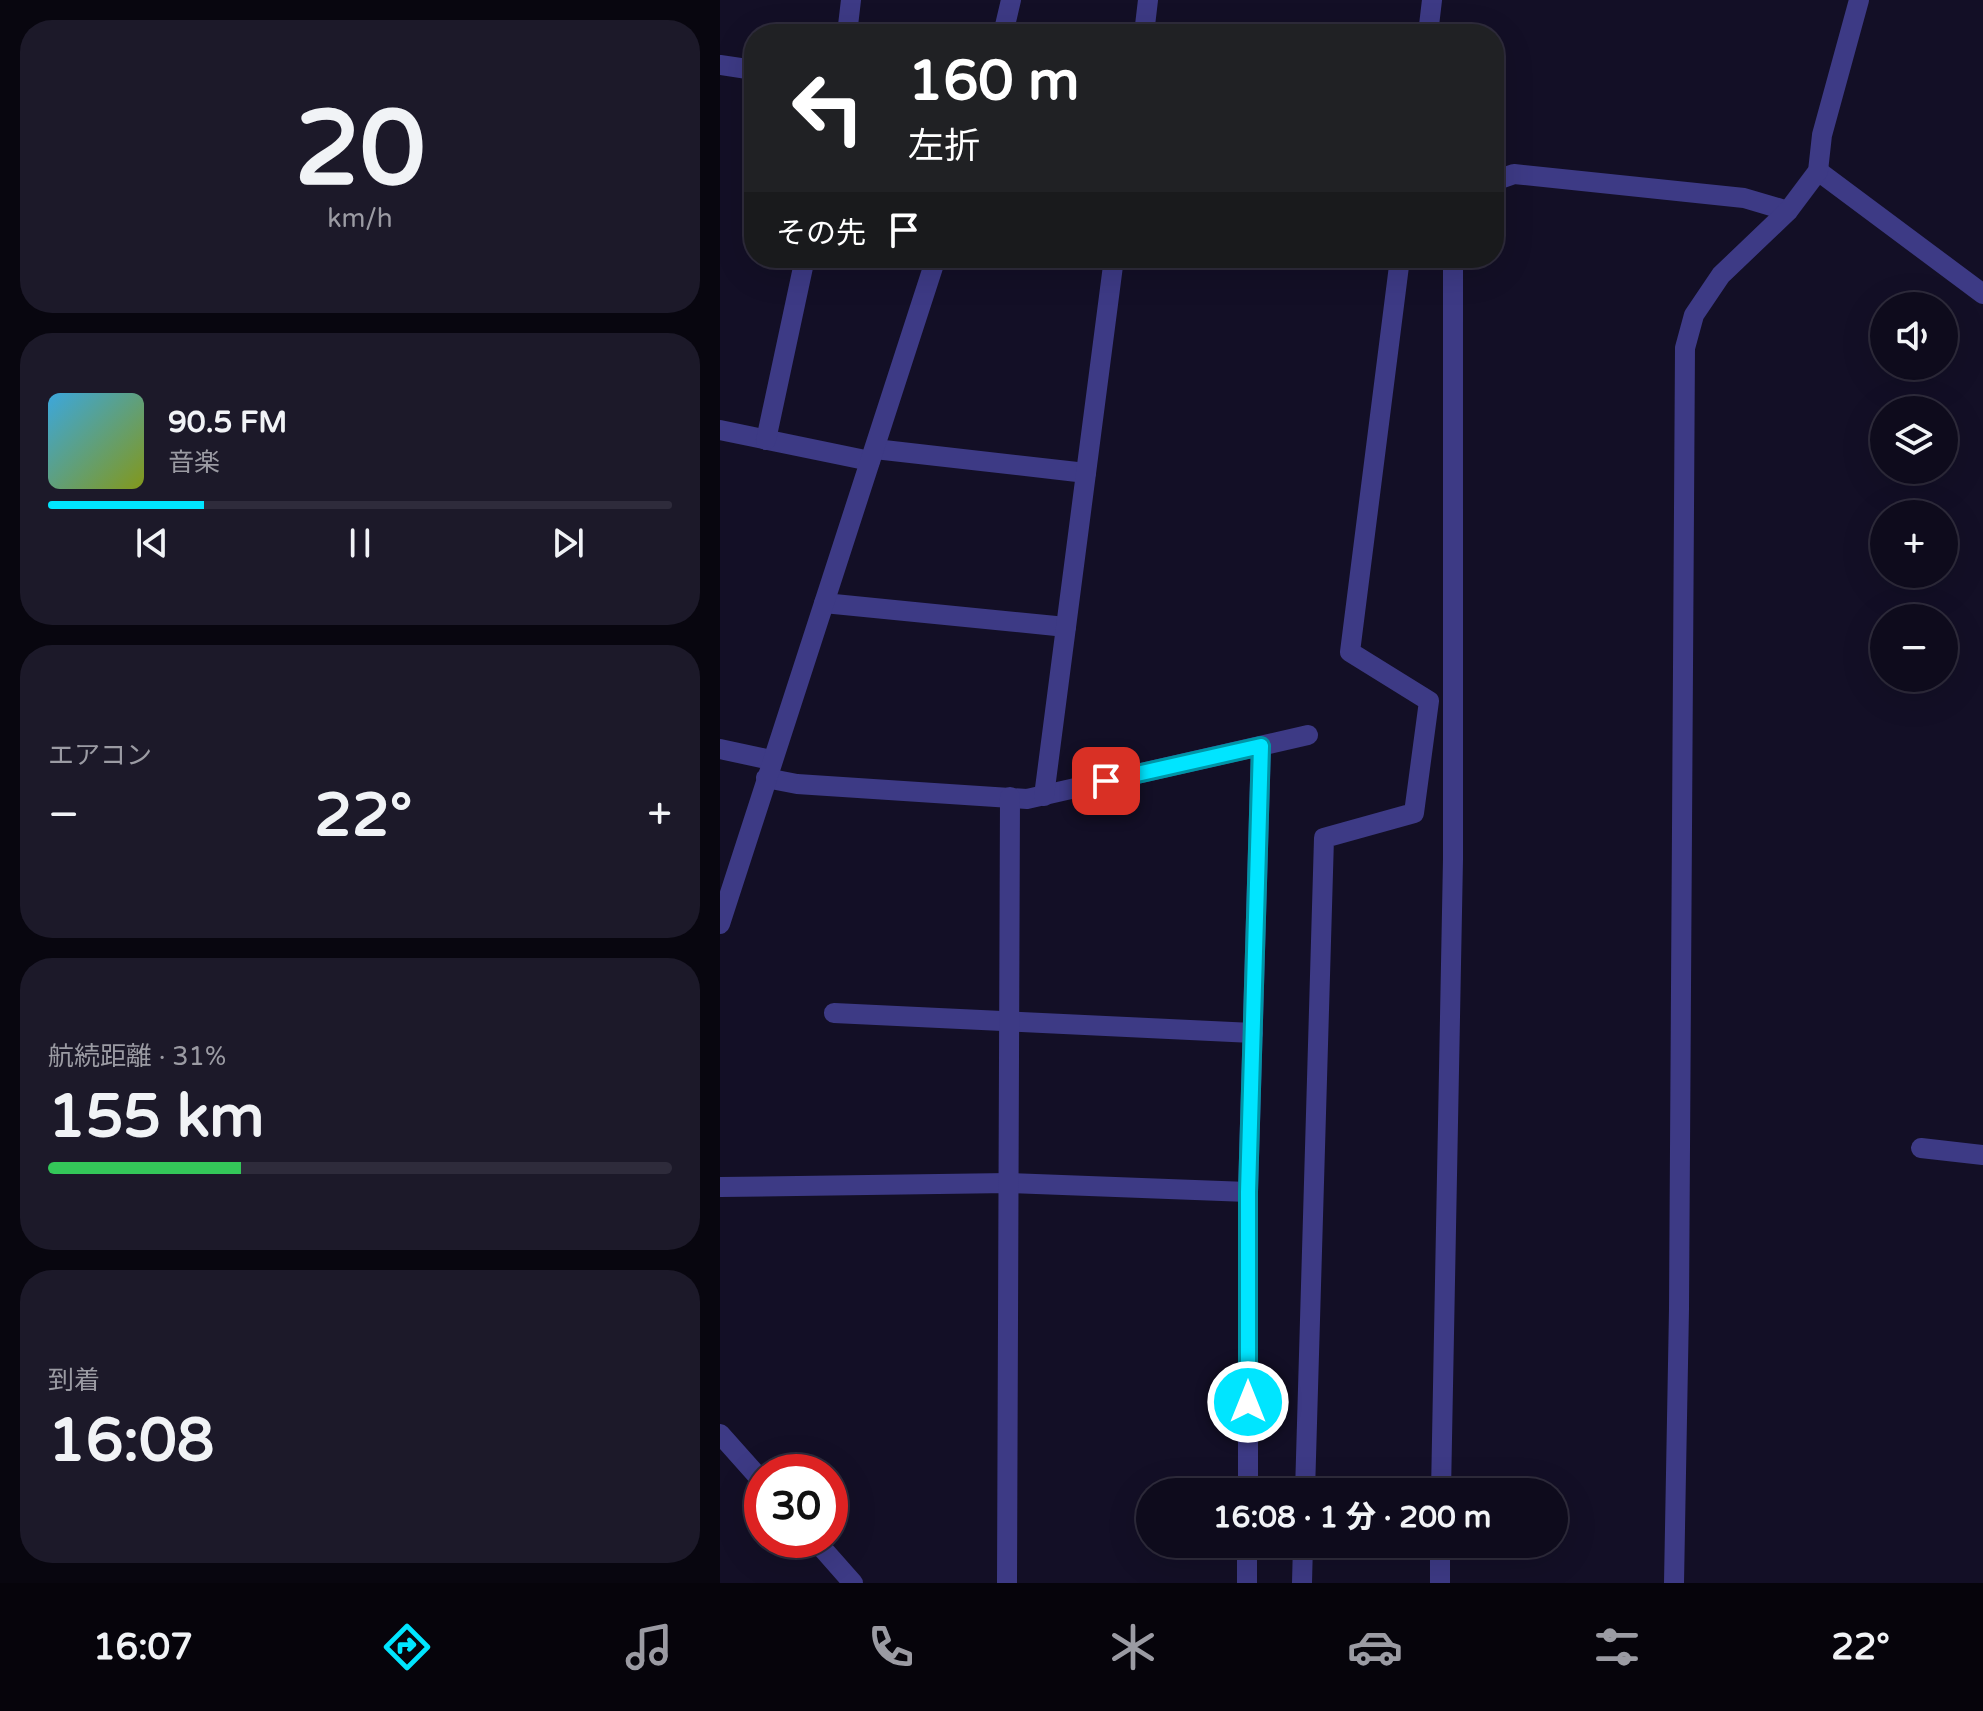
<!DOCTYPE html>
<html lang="ja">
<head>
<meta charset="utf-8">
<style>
  body { margin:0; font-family:"Varela Round","Noto Sans JP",sans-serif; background:#1c1929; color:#f1f3f6; height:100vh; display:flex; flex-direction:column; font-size:30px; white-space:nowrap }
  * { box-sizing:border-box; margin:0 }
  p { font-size:26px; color:#9b9ba3 }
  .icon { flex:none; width:44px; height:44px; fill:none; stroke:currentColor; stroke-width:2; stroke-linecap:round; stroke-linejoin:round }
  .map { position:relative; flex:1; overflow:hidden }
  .side { display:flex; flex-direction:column; gap:20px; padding:20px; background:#08060f; width:720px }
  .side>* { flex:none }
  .hud { position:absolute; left:24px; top:24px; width:760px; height:244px; border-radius:32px; box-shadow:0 8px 32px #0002,0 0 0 2px #2e2b3b; background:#202124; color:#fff; overflow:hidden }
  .buttons { position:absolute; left:1150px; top:292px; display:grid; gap:16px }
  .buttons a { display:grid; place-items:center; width:88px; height:88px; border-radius:50%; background:#0e0b1c; box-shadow:0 8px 32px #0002,0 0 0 2px #2e2b3b; font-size:40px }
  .speed { position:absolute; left:24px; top:1454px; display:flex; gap:16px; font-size:40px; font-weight:700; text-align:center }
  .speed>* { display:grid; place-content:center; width:104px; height:104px; border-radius:50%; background:#0e0b1c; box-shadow:0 8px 32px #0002,0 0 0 2px #2e2b3b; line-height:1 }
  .speed .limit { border:12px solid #d22; background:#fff; color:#111 }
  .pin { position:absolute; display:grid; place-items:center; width:68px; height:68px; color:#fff; margin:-34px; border-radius:16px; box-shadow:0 4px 12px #0006 }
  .me { position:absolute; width:88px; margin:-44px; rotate:0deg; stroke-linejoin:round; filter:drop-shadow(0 0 6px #0008) }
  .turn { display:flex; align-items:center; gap:28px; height:168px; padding:0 32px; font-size:36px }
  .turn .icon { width:104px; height:104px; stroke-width:2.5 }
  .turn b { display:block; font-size:56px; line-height:68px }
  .then { display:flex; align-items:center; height:76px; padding:0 32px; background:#0003; gap:16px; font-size:30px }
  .big { font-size:60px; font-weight:800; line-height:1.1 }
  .side .card { flex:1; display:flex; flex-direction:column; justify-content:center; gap:12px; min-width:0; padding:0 28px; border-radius:32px; background:#1c1929 }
  .side .dial { align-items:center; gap:0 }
  .dial b { font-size:104px; line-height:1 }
  .song { display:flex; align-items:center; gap:24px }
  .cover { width:96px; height:96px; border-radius:12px; background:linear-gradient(135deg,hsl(200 70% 55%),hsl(70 70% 35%)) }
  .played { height:8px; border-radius:4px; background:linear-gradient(90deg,#00e5ff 25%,#2e2b3b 25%) }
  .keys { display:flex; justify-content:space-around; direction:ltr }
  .heat { display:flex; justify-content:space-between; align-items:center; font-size:44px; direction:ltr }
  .charge { height:12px; border-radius:6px; background:linear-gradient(90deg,#34c759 31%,#2e2b3b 0) }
  .trip { position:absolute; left:416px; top:1478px; width:432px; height:80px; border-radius:40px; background:#0e0b1c; box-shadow:0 8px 32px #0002,0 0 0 2px #2e2b3b; font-weight:800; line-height:80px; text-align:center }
  .menu { display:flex; height:128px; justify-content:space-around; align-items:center; background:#06040b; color:#9b9ba3 }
  .menu .icon { width:56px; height:56px }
  .menu .on { color:#00e5ff }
  .menu b { font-size:36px; color:#f1f3f6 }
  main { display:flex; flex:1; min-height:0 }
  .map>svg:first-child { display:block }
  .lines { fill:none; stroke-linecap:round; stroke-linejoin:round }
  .minor { stroke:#3d3a85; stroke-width:20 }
  .route-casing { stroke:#0095a6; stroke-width:20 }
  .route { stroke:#00e5ff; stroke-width:14 }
</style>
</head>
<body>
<main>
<section class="side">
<div class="card dial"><b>20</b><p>km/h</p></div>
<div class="card">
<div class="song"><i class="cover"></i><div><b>90.5 FM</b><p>音楽</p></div></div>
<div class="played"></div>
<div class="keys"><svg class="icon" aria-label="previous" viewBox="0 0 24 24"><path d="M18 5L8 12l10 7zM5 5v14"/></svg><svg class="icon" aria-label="pause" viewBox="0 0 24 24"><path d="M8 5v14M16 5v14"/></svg><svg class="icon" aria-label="next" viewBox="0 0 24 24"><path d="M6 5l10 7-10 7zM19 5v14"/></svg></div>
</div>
<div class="card"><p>エアコン</p>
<div class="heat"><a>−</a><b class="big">22°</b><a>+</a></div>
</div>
<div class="card"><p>航続距離 · 31%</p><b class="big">155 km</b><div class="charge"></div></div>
<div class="card"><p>到着</p><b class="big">16:08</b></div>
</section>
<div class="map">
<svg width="1263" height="1583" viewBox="0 0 1263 1583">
  <rect width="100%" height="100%" fill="#130f26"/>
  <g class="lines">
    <g class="minor">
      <polyline points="127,34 131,0"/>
      <polyline points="283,34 291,0"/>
      <polyline points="424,34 428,0"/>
      <polyline points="708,34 712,0"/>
      <polyline points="0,65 34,70"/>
      <polyline points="1098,171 1263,294"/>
      <polyline points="774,181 794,174 1024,198 1068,211"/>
      <polyline points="0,430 150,461"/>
      <polyline points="46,440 85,258"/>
      <polyline points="155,449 366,473"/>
      <polyline points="104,603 346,627"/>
      <polyline points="0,749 51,760"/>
      <polyline points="46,778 77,784 307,799 588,735"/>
      <polyline points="324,796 394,258"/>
      <polyline points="0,924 216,258"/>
      <polyline points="114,1013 533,1033"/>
      <polyline points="1201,1148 1263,1155"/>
      <polyline points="0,1187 289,1183 528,1192"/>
      <polyline points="0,1434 42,1481"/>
      <polyline points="528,1492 528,1192 541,746"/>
      <polyline points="585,1492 604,838 694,813 709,701 630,652 680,258"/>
      <polyline points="721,1492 733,859 733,258"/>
      <polyline points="95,1540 133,1583"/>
      <polyline points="287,1583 290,797"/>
      <polyline points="527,1583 527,1544"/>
      <polyline points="582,1583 583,1544"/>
      <polyline points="720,1583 720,1544"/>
      <polyline points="954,1583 959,1309 965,348 974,315 1001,275 1068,211 1098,171 1102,135 1139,0"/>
    </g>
  </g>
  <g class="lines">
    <defs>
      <polyline id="route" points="386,781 541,746 528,1192 528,1402"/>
    </defs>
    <use href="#route" class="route-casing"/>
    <use href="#route" class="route"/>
  </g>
</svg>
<div class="buttons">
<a><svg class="icon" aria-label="sound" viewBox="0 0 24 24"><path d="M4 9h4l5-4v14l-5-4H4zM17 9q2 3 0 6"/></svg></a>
<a><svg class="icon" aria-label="layers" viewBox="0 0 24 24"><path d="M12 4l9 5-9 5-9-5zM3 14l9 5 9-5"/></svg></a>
<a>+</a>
<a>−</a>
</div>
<div class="speed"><div class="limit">30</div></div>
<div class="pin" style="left:386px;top:781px;background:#d93025"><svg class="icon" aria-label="arrive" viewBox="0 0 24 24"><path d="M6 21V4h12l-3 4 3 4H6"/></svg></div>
<svg class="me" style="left:528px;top:1402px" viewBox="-20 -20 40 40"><circle r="17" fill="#00e5ff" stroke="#fff" stroke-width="3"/><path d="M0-11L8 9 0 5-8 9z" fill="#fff"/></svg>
<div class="trip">16:08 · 1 分 · 200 m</div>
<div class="hud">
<div class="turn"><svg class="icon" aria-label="left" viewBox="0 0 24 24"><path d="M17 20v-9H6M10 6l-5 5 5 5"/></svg><div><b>160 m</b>左折</div></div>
<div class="then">その先<svg class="icon" aria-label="arrive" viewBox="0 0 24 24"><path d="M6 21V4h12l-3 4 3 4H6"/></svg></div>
</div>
</div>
</main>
<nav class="menu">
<b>16:07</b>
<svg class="icon on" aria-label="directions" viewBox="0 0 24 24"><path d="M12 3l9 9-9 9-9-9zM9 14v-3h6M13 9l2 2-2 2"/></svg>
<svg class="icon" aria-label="music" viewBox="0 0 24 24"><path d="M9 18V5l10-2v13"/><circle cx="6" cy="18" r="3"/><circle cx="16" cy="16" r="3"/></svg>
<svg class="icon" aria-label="phone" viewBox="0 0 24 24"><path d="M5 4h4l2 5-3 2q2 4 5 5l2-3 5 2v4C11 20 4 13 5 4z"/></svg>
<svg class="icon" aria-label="climate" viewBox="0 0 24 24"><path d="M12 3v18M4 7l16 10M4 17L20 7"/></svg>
<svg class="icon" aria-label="car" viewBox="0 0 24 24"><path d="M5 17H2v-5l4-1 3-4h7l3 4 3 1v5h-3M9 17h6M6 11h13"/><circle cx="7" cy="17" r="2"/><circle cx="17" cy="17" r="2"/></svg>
<svg class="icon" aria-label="filters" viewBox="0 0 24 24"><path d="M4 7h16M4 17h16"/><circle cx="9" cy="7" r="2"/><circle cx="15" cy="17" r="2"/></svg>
<b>22°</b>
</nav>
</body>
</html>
